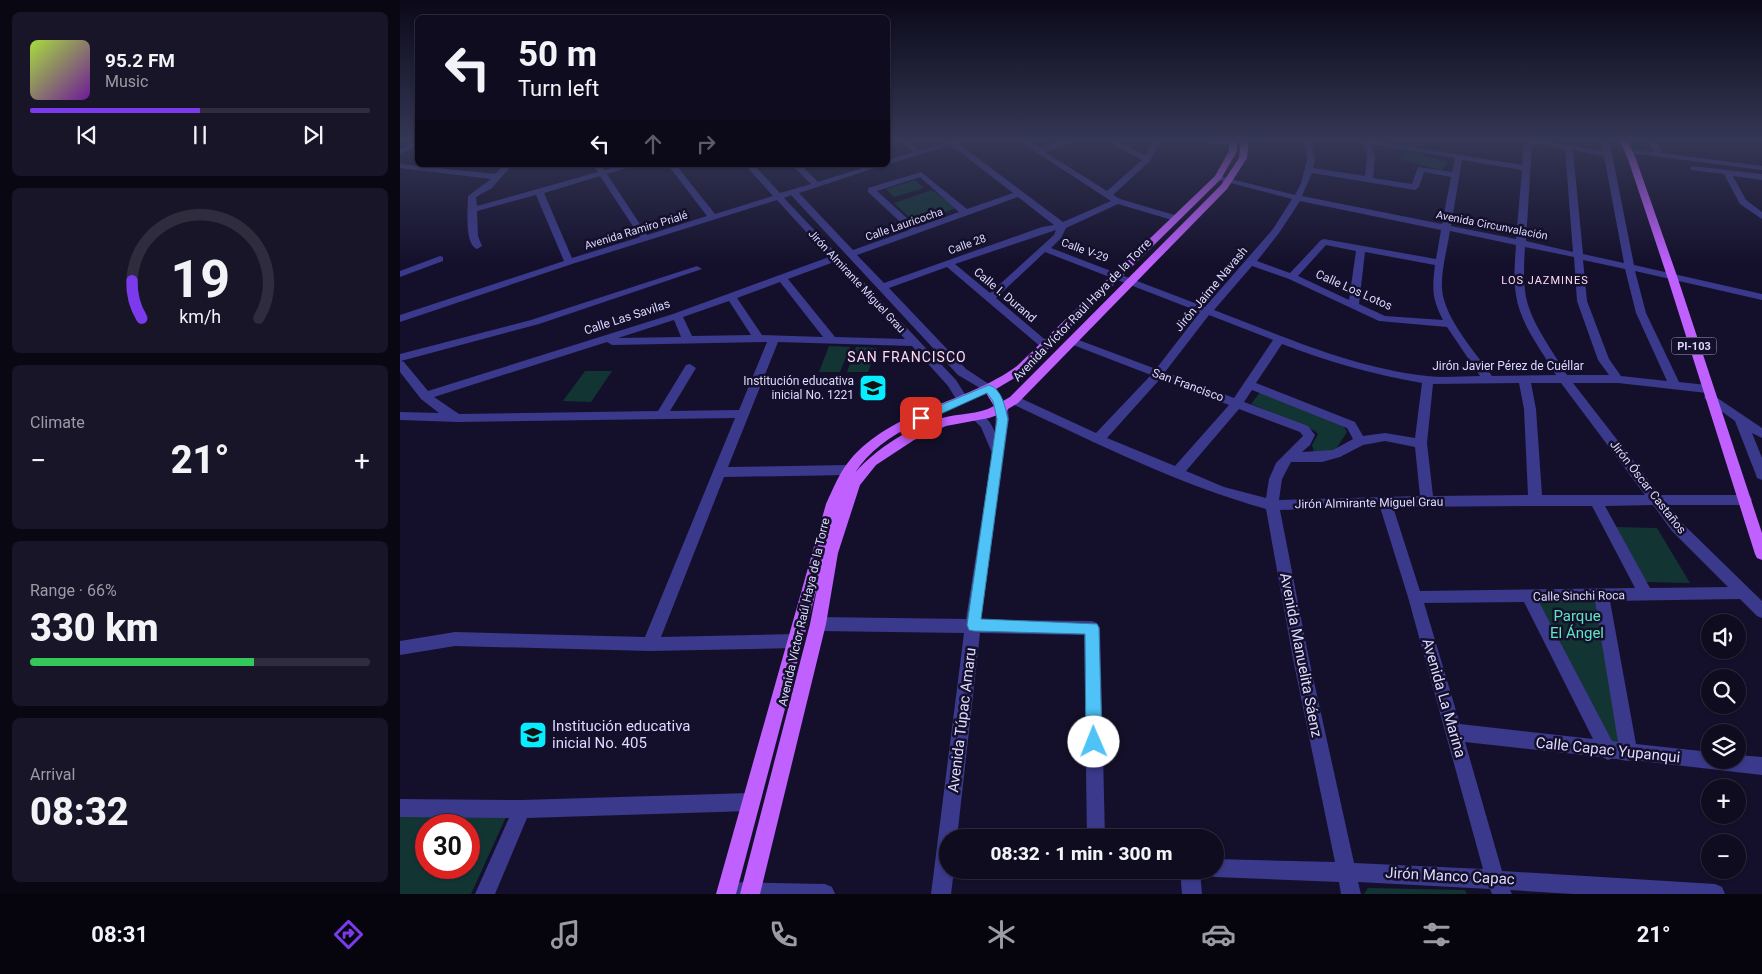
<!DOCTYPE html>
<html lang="en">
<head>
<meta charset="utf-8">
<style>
  body { margin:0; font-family:Roboto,sans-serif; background:#181529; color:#f1f3f6; height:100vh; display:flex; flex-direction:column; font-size:19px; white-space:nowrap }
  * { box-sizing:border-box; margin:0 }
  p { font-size:16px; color:#9b9ba5 }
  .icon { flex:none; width:28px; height:28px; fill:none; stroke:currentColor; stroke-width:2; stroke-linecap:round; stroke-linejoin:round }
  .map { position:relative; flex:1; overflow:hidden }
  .drawer { display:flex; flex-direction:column; gap:12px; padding:12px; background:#080712; width:400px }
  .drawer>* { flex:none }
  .hud { position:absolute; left:15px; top:15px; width:475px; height:152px; border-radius:8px; box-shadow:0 1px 4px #0004,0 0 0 1px #2f2c3e; background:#0f0c20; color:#f1f3f6; overflow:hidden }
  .tools { position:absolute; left:1301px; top:614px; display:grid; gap:10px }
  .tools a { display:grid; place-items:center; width:45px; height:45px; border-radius:50%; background:#0f0c20; box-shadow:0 1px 4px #0004,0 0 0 1px #2f2c3e; font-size:25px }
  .speed { position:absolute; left:15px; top:814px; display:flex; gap:10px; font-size:25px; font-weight:700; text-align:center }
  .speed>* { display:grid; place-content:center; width:65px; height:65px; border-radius:50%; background:#0f0c20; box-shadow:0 1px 4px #0004,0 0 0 1px #2f2c3e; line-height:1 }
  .speed .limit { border:8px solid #d22; background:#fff; color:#111 }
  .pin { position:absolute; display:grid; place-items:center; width:42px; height:42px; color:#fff; margin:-21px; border-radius:10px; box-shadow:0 2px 8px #0006 }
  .me { position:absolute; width:55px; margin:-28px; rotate:359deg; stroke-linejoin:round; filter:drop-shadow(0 0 4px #0008) }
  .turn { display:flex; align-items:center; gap:18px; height:105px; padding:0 20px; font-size:22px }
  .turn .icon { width:65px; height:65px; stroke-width:2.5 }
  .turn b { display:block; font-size:35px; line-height:42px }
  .lanes { display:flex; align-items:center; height:48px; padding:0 20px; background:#0003; justify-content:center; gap:25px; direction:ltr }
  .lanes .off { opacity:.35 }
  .big { font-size:38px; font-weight:800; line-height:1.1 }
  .drawer .card { flex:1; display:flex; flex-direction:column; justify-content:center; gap:8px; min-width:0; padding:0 18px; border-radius:8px; background:#181529 }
  .drawer .dial { align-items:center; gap:0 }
  .dial svg { height:130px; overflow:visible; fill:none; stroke:#2f2c3e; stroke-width:7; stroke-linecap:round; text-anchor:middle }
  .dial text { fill:#f1f3f6; stroke:none }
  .song { display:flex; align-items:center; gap:15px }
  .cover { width:60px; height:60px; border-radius:8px; background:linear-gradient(135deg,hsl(80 70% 55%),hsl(280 70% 35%)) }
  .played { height:5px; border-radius:2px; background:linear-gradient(90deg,#7c3aed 50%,#2f2c3e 50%) }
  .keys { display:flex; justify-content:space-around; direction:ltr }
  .heat { display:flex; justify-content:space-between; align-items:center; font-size:28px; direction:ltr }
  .charge { height:8px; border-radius:4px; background:linear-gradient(90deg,#34c759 66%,#2f2c3e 0) }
  .trip { position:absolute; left:539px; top:829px; width:285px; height:50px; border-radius:25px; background:#0f0c20; box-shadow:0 1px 4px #0004,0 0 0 1px #2f2c3e; font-weight:800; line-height:50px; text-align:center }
  .tab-bar { display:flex; height:80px; justify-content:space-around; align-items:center; background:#06050d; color:#9b9ba5 }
  .tab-bar .icon { width:35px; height:35px }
  .tab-bar .on { color:#7c3aed }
  .tab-bar b { font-size:22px; color:#f1f3f6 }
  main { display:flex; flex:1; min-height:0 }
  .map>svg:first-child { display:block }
  .green { fill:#123533; fill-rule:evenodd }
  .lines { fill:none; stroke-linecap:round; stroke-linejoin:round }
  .minor { fill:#3a398b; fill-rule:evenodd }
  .major { fill:#bf60ff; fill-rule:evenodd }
  .route { fill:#4fc3f7; stroke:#337fa1 }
  .labels { text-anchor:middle; stroke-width:5; stroke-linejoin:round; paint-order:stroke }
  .far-street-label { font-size:11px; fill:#ddd9ff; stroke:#14102b }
  .far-neighbourhood-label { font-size:11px; letter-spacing:1px; fill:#ffdbf3; stroke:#14102b }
  .shield { fill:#14102b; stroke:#a19dbf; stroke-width:1 }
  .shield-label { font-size:11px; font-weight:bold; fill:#ddd9ff }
  .street-label { font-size:12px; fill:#ddd9ff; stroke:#14102b }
  .poi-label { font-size:12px; fill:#ddd9ff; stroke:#14102b; text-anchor:end }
  .neighbourhood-label { font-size:14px; letter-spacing:1px; fill:#ffdbf3; stroke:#14102b }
  .near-park-label { font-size:15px; fill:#60e5c0; stroke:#14102b }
  .near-street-label { font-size:15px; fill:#ddd9ff; stroke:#14102b }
  .near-poi-label { font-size:15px; fill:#ddd9ff; stroke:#14102b; text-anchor:start }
</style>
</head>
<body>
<main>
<section class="drawer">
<div class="card">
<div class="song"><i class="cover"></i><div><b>95.2 FM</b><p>Music</p></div></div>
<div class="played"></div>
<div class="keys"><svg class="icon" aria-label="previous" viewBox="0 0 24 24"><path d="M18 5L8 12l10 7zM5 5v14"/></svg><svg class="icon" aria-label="pause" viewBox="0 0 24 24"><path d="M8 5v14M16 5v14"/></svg><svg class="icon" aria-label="next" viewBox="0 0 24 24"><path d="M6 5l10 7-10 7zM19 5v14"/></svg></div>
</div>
<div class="card dial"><svg viewBox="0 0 100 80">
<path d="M14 69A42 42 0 1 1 86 69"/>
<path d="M14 69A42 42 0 0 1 8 46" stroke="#7c3aed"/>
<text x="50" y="56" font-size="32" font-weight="700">19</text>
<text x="50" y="72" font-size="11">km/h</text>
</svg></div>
<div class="card"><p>Climate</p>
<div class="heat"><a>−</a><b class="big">21°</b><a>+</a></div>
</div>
<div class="card"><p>Range · 66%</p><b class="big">330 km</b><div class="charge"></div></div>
<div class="card"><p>Arrival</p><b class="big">08:32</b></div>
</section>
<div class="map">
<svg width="1362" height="894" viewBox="0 0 1362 894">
  <rect width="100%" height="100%" fill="#14102b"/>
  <g class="green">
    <polygon points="1006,151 1048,162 1042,170 999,159"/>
    <polygon points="515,180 524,188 494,197 486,189"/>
    <polygon points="532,190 556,208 515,223 494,203"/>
    <polygon points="429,346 450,347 440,372 419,372"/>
    <polygon points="456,347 477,348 468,372 447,372"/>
    <polygon points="185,371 212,371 191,402 163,401"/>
    <polygon points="861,391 942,423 947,432 934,452 914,452 912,445 918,434 915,431 851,404"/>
    <polygon points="1216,527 1257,528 1290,583 1246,582"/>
    <polygon points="1197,599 1222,744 1207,742 1135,600"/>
    <path d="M 0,814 L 106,817 L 71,894 L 0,894 ZM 26,825 L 69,825 L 69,868 L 26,868 Z"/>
    <polygon points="968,888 1065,890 1067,894 964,894"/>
  </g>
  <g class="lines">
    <g class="minor">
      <path d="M 496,139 L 504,139 L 520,150 L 556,139 L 567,139 L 558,143 L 663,222 L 711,201 L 616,139 L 625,139 L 640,148 L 667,139 L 677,139 L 676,141 L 645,152 L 707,191 L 742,160 L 703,139 L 712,139 L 745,155 L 754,139 L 836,141 L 836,145 L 833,145 L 761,141 L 750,161 L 713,195 L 720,199 L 778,216 L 778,220 L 772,220 L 718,204 L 666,228 L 661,238 L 651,248 L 805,307 L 873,229 L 892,199 L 815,179 L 815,175 L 895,195 L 901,183 L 907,160 L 904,139 L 912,139 L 915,160 L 913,168 L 965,176 L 967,158 L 962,139 L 1122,165 L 1124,142 L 1118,139 L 1133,139 L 1203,151 L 1201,139 L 1209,139 L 1234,265 L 1362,294 L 1362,300 L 1235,271 L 1246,313 L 1279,382 L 1307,385 L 1313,389 L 1307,393 L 1218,383 L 1173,383 L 1260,495 L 1345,495 L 1350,496 L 1352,500 L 1350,504 L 1345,505 L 1268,505 L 1282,523 L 1362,601 L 1362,618 L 1357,616 L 1340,599 L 1210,601 L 1236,744 L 1310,752 L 1310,760 L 1338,760 L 1338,755 L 1362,757 L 1362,775 L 1232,760 C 1225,763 1216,756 1208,760 L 1202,757 L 1065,742 L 1102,871 L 1315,884 L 1322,887 L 1325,894 L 1173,894 L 1110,890 L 1112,894 L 1092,894 L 1090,889 L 958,882 L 961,894 L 941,894 L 939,882 L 815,877 L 808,875 L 806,870 L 815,870 L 815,859 L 935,862 L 893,659 L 866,509 C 777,484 694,442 610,403 L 608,400 L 614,396 L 618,397 L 696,433 L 751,375 L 668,343 L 667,341 L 668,339 L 676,339 L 756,369 L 800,312 L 645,252 L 596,298 L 649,343 L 650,345 L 649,347 L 641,347 L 547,267 L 489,288 L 566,369 L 595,388 L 589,392 L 585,391 L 558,375 L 391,195 L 384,198 L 556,380 L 568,399 L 562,403 L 558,402 L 548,386 L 512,346 L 378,342 L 328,467 L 448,465 L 453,467 L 454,470 L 453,473 L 448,475 L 324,477 L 261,637 L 394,634 L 399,636 L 402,641 L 399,646 L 394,648 L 250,651 L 55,646 L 0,655 L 0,641 L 55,632 L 245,637 L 335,418 L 58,422 L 0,420 L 0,412 L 39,413 L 21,399 L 0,372 L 0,354 L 131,320 L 294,267 L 297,266 L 302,269 L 139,324 L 1,361 L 4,362 L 28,391 L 273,314 L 429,257 L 377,200 L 172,264 L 0,322 L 0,315 L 164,261 L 136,195 L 77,211 L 78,236 L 82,246 L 77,249 C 64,244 68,208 68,196 L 91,179 L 0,168 L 0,164 L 95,174 L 104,165 L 112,165 L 92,188 L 76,197 L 77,206 L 198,172 L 193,165 L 201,165 L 205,170 L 223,165 L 236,165 L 207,174 L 247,235 L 307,216 L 268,165 L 276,165 L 315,214 L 373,196 L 345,165 L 354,165 L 380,193 L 411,184 L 392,165 L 401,165 L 418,182 L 472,165 L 484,165 L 399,193 L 453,250 L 509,230 L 468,192 L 468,188 L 521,172 L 567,209 L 613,193 L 551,145 L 488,164 L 488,160 L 513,152 ZM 1132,143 L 1165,149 L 1173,252 L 1126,241 ZM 971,144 L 1055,158 L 1052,172 L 1018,167 L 1012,184 L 973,178 L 975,158 ZM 1173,150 L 1204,156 L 1224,263 L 1183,254 ZM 1062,160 L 1122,170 L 1116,239 L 1051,226 ZM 1024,172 L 1051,177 L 1042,224 L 902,196 L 912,173 L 1015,190 L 1019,187 ZM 200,176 L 240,237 L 172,258 L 144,193 ZM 520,177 L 559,212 L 517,227 L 477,191 ZM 618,197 L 654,225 L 642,227 L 484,283 L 457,255 ZM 900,201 L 1041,230 L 1036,259 L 924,239 L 921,240 L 890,273 L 857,261 L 879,233 ZM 656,230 L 654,235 L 590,293 L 555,264 ZM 1050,231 L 1116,245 C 1115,261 1113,278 1116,295 C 1120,324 1142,351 1156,375 L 1092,376 C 1076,353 1044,318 1042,289 C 1041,270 1047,250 1050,231 ZM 926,245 L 956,251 L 949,300 L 898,276 ZM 1125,247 L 1174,257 L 1177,301 L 1198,360 L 1209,375 L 1167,375 C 1153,351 1132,325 1126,297 C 1123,281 1124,263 1125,247 ZM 965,252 L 1035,265 C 1032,289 1032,299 1043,320 L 985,316 L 959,304 ZM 1183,260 L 1225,269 L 1236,313 L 1267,381 L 1221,376 L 1209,359 L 1187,301 ZM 434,262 L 505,339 L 435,337 L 388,279 ZM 852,266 L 889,279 L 979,321 L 1047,327 L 1080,376 C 1063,376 1044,378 1027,376 C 952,368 883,336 814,310 ZM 380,282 L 423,337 L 362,335 L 337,298 ZM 329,301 L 351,335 L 292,336 L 283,317 ZM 809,315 L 873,340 L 834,398 L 765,372 ZM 274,320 L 281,337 L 218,338 ZM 207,342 L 212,345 L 367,342 L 339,410 L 270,411 L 296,368 L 290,364 L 286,365 L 258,411 L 59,414 L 34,397 ZM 882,344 C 929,362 972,374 1022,383 L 1015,438 L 985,433 L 963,436 L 955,422 L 856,383 ZM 760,379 L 829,405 L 775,466 L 707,438 ZM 1119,383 L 1124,409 L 1128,495 L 1033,496 L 1027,443 L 1033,384 ZM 1131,383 L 1161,383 L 1245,495 L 1142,495 L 1136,409 ZM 852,390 L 947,428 L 953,439 L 933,450 L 902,452 L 910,445 L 915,435 L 908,426 L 844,402 ZM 839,409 L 900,432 L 903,436 L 876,463 L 869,479 L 866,498 L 824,487 L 786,471 ZM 985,441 L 1015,447 L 1020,496 L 879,500 L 882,479 L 891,462 L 922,462 L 940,457 L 963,445 ZM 1253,505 L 1272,531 L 1328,587 L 1250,588 L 1205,506 ZM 1132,506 L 1192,506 L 1235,588 L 1020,591 L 993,507 ZM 980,507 L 1008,597 L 1083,869 L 954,863 L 909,659 L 880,510 ZM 1195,601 L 1218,742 L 1212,741 L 1139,602 ZM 1124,602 L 1193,739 L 1060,724 L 1024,603 Z"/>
      <polygon points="1248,139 1256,139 1262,153 1362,166 1362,170 1229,153 1225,151 1229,149 1254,152"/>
      <polygon points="1338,139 1362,139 1362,143 1342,141"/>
      <polygon points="18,140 18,145 0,154 0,149"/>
      <polygon points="1291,166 1362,174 1362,180 1333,176 1346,200 1362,212 1362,219 1340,204 1324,174 1291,170"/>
      <polygon points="40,256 43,257 43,261 0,277 0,271"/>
      <polygon points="1310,393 1362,428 1362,438 1352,433 1362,458 1362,480 1357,478 1356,475 1335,421 1306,400 1304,397"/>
      <path d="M 602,405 L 608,409 L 609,419 L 581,620 L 692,621 L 697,623 L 700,628 L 705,838 L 687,838 L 684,635 L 580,633 L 557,838 L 548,838 L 548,870 L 554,870 L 551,894 L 531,894 L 564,633 L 418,631 L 413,629 L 410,624 L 413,619 L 418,617 L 566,619 L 592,453 L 581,427 L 571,417 L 577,413 C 586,415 591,423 595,432 L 596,409 Z"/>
      <polygon points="350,793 356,796 359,802 356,808 350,811 127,818 95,894 75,894 109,818 0,817 0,799 122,800"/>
      <polygon points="780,870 800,870 802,894 782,894"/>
      <polygon points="327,882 425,884 432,887 435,894 318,894 320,885"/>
    </g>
    <g class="major">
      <path d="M 829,139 L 837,139 L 837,151 L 821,179 L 625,372 L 596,389 L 603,401 L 610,397 L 821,185 L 839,158 L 841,139 L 849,139 L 847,158 L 827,189 L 618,403 L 608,409 L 606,412 L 589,418 L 546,426 L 514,440 L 476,465 L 460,485 L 438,553 L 426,624 L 360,894 L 340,894 L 410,624 L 418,584 L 336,894 L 316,894 L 426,504 C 433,489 439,473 450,460 C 493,409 565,404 617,366 L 815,176 L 829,151 ZM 586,393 L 594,406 C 578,415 559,413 542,418 C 511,427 476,448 455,473 C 483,429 542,413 586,393 Z"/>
      <polygon points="1219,139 1227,139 1236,159 1277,276 1362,533 1362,560 1357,558 1355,554 1267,276 1228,159"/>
    </g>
  </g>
  <linearGradient id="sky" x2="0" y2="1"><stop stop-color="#0b0918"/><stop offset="0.53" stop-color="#343755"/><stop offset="1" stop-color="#343755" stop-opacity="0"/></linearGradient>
  <rect width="1362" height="264" fill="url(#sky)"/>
  <path class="route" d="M 589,385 C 602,389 605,407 608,419 L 581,619 L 697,624 L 699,628 L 702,742 L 700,748 L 694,750 L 689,748 L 686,742 L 685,634 L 574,631 L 569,630 L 567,625 L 597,419 L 593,401 L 587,393 L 525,421 L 517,421 L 516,418 L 517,415 Z"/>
  <defs>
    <symbol id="school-square" viewBox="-11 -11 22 22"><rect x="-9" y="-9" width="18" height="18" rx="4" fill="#05edff" stroke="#14102b"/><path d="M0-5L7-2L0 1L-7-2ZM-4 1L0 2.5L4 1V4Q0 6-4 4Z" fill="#111"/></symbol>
  </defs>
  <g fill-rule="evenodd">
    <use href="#school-square" x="457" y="372" width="32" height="32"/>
    <use href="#school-square" x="117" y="719" width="32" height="32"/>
  </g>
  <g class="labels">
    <g class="far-street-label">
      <text transform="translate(504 224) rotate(-19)" y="4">Calle Lauricocha</text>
      <text transform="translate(1092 225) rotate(11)" y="4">Avenida Circunvalación</text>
      <text transform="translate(236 230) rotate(-17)" y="4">Avenida Ramiro Prialé</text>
      <text transform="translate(567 244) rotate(-20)" y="4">Calle 28</text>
      <text transform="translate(685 250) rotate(20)" y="4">Calle V-29</text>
      <text transform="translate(457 281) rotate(47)" y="4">Jirón Almirante Miguel Grau</text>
    </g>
    <g class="far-neighbourhood-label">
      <text x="1145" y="284">LOS JAZMINES</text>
    </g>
    <rect class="shield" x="1271.5" y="337.5" width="45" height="17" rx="4"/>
    <g class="shield-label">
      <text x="1294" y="350">PI-103</text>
    </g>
    <g class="street-label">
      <text transform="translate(811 289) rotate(-50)" y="4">Jirón Jaime Navash</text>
      <text transform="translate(954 290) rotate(24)" y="4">Calle Los Lotos</text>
      <text transform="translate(605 295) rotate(40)" y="4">Calle I. Durand</text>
      <text transform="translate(682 310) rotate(-46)" y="4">Avenida Víctor Raúl Haya de la Torre</text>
      <text transform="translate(227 317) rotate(-18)" y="4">Calle Las Savilas</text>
      <text x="1108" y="370">Jirón Javier Pérez de Cuéllar</text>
      <text transform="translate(788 385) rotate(20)" y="4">San Francisco</text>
      <text transform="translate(1248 487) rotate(52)" y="4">Jirón Óscar Castaños</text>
      <text transform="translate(969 503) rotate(-1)" y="4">Jirón Almirante Miguel Grau</text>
      <text transform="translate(1179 596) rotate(-1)" y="4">Calle Sinchi Roca</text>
      <text transform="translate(404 612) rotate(-77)" y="4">Avenida Víctor Raúl Haya de la Torre</text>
    </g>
    <g class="poi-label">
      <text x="454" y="385">Institución educativa<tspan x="454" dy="14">inicial No. 1221</tspan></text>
    </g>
    <g class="neighbourhood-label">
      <text x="507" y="362">SAN FRANCISCO</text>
    </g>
    <g class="near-park-label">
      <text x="1177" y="621">Parque<tspan x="1177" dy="17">El Ángel</tspan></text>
    </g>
    <g class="near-street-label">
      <text transform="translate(901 655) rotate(79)" y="5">Avenida Manuelita Sáenz</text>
      <text transform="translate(1044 698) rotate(74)" y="5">Avenida La Marina</text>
      <text transform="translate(562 720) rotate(-83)" y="5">Avenida Túpac Amaru</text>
      <text transform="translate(1208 750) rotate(6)" y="5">Calle Capac Yupanqui</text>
      <text transform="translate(1050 876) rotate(3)" y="5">Jirón Manco Capac</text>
    </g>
    <g class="near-poi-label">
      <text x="152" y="731">Institución educativa<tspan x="152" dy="17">inicial No. 405</tspan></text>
    </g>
  </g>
</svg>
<div class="tools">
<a><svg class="icon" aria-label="sound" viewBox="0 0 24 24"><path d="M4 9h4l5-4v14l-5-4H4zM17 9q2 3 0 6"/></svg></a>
<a><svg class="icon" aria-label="search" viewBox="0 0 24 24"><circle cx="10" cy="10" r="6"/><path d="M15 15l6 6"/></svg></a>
<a><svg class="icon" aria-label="layers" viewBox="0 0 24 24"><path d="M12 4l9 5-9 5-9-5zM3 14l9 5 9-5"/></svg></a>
<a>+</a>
<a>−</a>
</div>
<div class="speed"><div class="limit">30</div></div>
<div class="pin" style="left:521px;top:418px;background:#d93025"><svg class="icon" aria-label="arrive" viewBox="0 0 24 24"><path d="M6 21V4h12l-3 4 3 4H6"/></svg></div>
<svg class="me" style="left:694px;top:742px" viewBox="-20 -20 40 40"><circle r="19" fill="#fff"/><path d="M0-13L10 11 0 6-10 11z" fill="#4fc3f7"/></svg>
<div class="trip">08:32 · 1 min · 300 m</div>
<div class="hud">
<div class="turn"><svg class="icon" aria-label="left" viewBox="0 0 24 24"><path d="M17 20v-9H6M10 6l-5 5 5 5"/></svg><div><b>50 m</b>Turn left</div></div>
<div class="lanes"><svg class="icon" aria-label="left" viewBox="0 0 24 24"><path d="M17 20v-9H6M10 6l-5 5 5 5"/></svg><svg class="icon off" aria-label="ahead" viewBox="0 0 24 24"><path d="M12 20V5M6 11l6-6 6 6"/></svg><svg class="icon off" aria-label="right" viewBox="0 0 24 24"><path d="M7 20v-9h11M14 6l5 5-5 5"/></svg></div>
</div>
</div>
</main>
<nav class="tab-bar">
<b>08:31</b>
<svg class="icon on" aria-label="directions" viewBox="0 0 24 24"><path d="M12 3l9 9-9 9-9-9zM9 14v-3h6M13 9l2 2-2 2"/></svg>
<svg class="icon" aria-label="music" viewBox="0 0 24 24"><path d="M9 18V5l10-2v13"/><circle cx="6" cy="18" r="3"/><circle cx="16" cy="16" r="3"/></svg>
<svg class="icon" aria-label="phone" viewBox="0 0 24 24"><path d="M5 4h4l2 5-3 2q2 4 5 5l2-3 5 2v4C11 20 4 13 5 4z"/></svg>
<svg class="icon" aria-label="climate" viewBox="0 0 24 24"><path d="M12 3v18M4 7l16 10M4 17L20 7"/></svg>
<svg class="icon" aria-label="car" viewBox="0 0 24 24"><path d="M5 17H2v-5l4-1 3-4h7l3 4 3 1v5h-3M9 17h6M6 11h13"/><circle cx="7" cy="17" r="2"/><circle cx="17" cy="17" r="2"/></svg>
<svg class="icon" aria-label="filters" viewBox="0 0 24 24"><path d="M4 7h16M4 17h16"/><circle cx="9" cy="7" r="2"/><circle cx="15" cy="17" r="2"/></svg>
<b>21°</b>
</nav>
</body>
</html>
